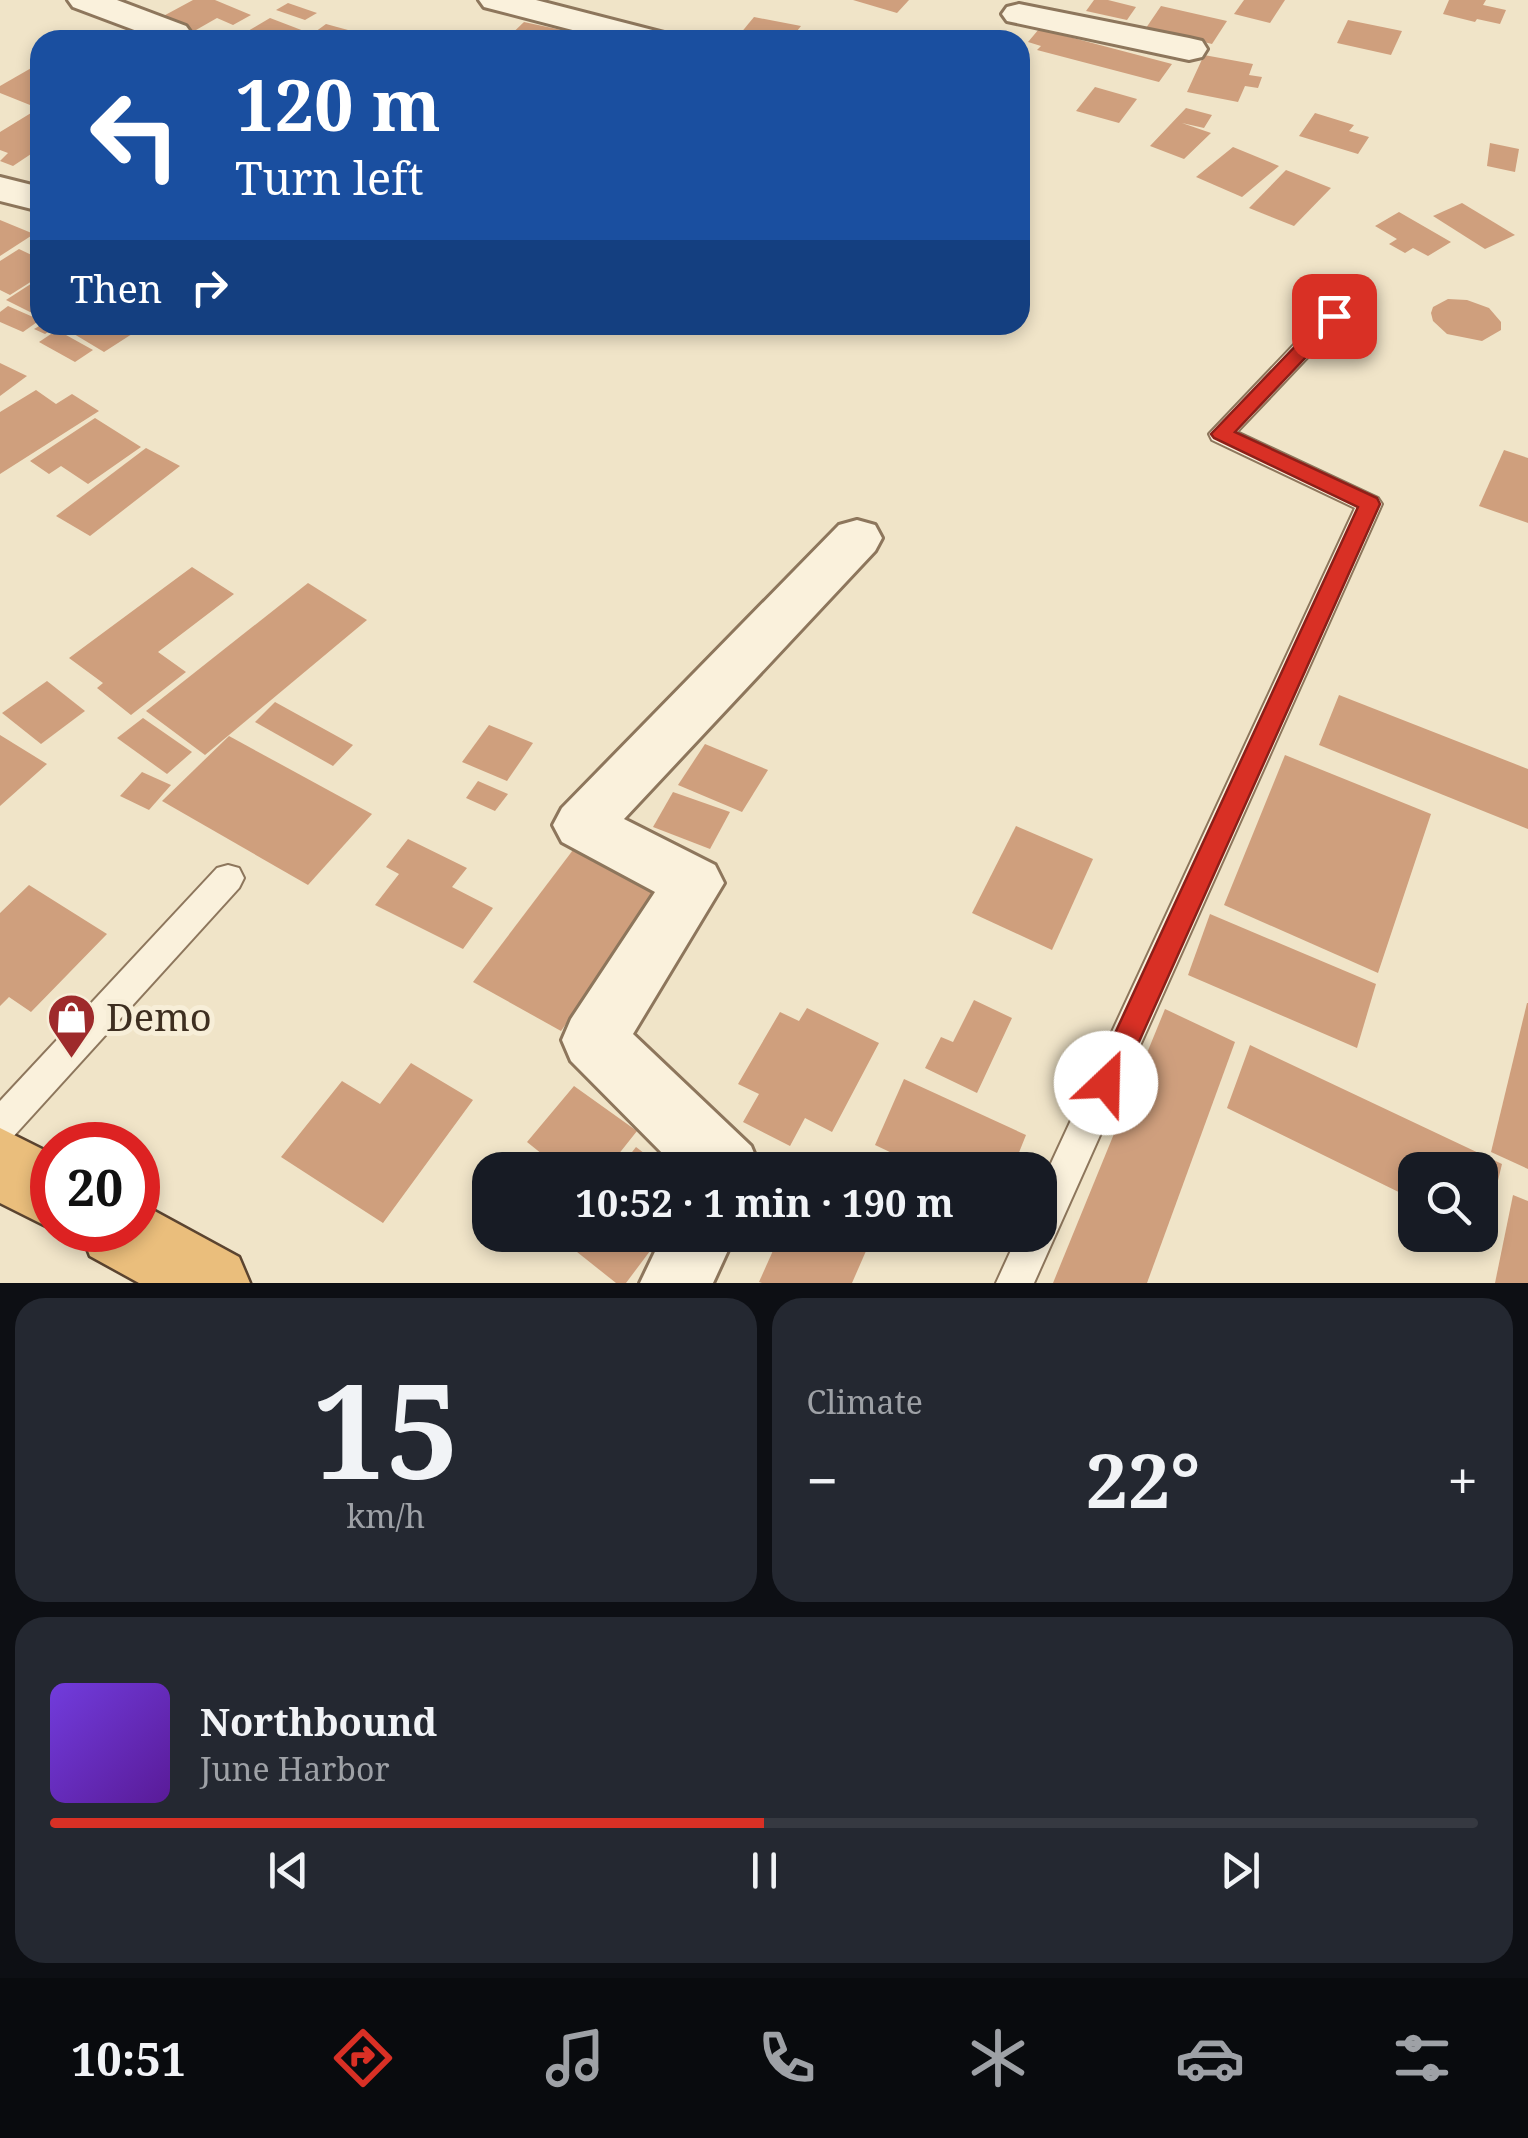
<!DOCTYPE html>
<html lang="en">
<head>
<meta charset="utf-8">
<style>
  body { margin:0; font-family:"Noto Serif",serif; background:#242831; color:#f1f3f6; height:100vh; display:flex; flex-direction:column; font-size:38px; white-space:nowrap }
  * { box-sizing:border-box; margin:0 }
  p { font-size:32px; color:#9ea1a6 }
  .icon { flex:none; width:55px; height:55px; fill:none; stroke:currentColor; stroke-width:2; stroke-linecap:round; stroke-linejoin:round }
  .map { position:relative; height:1283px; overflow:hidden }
  .panel { display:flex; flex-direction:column; gap:15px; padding:15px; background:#0d0f14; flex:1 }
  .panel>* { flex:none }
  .banner { position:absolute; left:30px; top:30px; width:1000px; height:305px; border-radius:30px; box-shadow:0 5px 15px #0003; background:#1a4fa0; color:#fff; overflow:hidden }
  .tools { position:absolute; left:1398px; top:1152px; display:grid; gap:20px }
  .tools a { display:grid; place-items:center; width:100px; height:100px; border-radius:20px; background:#171b24; box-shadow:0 5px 15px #0003; font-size:50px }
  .speed { position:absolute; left:30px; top:1122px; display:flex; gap:20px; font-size:50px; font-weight:700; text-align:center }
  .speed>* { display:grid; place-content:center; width:130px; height:130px; border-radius:50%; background:#171b24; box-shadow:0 5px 15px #0003; line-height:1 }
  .speed .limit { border:15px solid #d22; background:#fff; color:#111 }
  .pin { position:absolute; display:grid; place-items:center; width:85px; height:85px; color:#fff; margin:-42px; border-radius:20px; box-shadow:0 5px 15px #0006 }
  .me { position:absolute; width:110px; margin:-55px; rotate:24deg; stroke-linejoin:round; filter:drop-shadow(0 0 8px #0008) }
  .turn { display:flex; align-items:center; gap:35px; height:210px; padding:0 40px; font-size:45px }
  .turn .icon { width:130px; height:130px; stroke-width:2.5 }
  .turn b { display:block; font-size:70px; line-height:85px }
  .then { display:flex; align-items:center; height:95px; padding:0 40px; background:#0003; gap:20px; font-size:38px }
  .big { font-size:75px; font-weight:700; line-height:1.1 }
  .panel .card { flex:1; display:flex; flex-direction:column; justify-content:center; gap:15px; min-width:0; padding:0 35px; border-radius:30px; background:#242831 }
  .panel .dial { align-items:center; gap:0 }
  .dial b { font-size:130px; line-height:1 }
  .song { display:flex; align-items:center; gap:30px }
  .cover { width:120px; height:120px; border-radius:15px; background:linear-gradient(135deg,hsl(260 70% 55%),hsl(270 70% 35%)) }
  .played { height:10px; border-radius:5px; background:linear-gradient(90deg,#d93025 50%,#363941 50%) }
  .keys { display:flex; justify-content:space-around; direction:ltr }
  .heat { display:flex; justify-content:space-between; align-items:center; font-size:55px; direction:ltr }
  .panel .tiles { flex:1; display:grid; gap:15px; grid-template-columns:1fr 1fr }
  .card:last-child { grid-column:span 2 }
  .trip { position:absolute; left:472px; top:1152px; width:585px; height:100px; border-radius:30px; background:#171b24; box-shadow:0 5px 15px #0003; font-weight:700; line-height:100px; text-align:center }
  .dock { display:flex; height:160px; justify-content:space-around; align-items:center; background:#090b0e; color:#9ea1a6 }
  .dock .icon { width:70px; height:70px }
  .dock .selected { color:#d93025 }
  .dock b { font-size:45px; color:#f1f3f6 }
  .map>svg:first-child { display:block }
  .building { fill:#cf9f7d }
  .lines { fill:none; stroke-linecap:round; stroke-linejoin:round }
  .service-casing { stroke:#8d765c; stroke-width:4 }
  .minor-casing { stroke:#8d765c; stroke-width:6 }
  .trunk-casing { stroke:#5b4430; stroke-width:5 }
  .service { fill:#faf1dc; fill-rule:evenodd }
  .minor { fill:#faf1dc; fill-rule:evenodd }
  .trunk { fill:#eabe7c; fill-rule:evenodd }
  .route { fill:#d93025; stroke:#8d1f18; stroke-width:2.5 }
  .labels { text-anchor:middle; stroke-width:10; stroke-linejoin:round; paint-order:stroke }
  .near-poi-label { font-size:38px; fill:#3d2e20; stroke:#f7eed8; text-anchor:start }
</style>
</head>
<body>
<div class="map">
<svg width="1528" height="1283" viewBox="0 0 1528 1283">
  <rect width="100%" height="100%" fill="#f0e4c8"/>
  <g class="building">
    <polygon points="193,0 215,0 251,15 233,25 217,18 189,34 156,20"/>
    <polygon points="853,0 909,0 897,13"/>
    <polygon points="1094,0 1108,0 1136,7 1127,20 1086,11"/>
    <polygon points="1244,0 1285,0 1270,23 1234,14"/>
    <polygon points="1449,0 1486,0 1483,5 1506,10 1500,24 1477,19 1475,22 1443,14"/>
    <polygon points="288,3 317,13 305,20 276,10"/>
    <polygon points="1161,6 1227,21 1212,44 1146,28"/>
    <polygon points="754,17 801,26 790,40 735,40"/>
    <polygon points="270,18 304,31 289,40 233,40"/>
    <polygon points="1348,20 1402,31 1391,55 1337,43"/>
    <polygon points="524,22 599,38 599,40 505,40"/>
    <polygon points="326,24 370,36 364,40 304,40"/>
    <polygon points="1039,29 1172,64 1159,82 1037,50 1041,46 1028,42"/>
    <polygon points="1204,55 1253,64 1249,75 1262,77 1258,88 1245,86 1238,102 1187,92"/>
    <polygon points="40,63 40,109 0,93 0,86"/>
    <polygon points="1095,87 1137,99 1119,123 1076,111"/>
    <polygon points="1186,108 1212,115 1204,128 1182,123 1211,133 1184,159 1150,146"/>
    <polygon points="31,113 40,116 40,148 13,166 0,161 8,153 0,150 0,132"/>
    <polygon points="1315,113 1354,125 1349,131 1369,137 1358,154 1299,136"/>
    <polygon points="1490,143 1519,149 1515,172 1487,166"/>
    <polygon points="1233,147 1279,166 1242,197 1196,177"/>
    <polygon points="1286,170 1331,188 1294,226 1249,208"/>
    <polygon points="1462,203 1515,235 1485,249 1433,216"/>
    <polygon points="1399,212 1451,242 1428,256 1413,248 1405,253 1389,244 1397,239 1375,226"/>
    <polygon points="0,220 34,234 0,256"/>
    <polygon points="19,249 40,259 40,276 10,295 0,290 0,261"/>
    <polygon points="40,278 40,317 6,300"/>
    <polygon points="1448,299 1467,300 1489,308 1501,322 1501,330 1482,341 1447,334 1433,321 1431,313 1433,307"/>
    <polygon points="8,306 40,320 23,332 0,322 0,312"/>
    <polygon points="41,325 146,325 104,352 59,325 45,334 34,329"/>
    <polygon points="57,330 93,350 75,362 39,342"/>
    <polygon points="0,363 27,376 0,396"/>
    <polygon points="36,390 56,404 72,394 99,411 0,474 0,412"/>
    <polygon points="95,418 141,447 88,484 61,466 49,474 30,461"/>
    <polygon points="146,448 180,466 90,536 56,516"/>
    <polygon points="1504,450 1528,458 1528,523 1479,506"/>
    <polygon points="192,567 234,594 158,652 186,672 131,715 97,688 103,683 69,658"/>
    <polygon points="308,583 367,620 205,755 146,711"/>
    <polygon points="47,681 85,711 41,744 2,713"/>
    <polygon points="1339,695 1528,769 1528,829 1319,745"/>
    <polygon points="275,702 353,745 333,766 255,722"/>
    <polygon points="143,718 192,752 167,774 117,738"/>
    <polygon points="489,725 533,743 507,781 462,762"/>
    <polygon points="0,735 47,764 0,806"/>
    <polygon points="229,736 372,814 308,885 162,801"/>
    <polygon points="705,744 768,770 742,812 678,785"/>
    <polygon points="1285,755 1431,814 1378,973 1224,905"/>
    <polygon points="142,772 171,785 149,810 120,796"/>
    <polygon points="478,781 508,794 495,811 466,798"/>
    <polygon points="673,792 730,812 710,849 653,827"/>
    <polygon points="1016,826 1093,859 1052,950 972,913"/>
    <polygon points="408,839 467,868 452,887 493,908 463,949 375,905 399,874 386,867"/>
    <polygon points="576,846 661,889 561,1031 473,982"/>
    <polygon points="29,885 107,934 31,1012 9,997 0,1006 0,913"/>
    <polygon points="1210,914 1376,984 1357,1048 1188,975"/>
    <polygon points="974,1000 1012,1018 977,1093 925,1068 941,1037 953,1042"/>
    <polygon points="1527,1003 1528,1003 1528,1169 1491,1152"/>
    <polygon points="807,1008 879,1043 832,1132 805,1118 790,1146 743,1122 759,1094 738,1084 780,1012 799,1021"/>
    <polygon points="1165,1009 1235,1042 1147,1283 1053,1283"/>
    <polygon points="1250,1045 1502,1164 1485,1234 1480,1231 1480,1170 1415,1170 1415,1200 1227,1108"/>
    <polygon points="411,1063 473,1100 383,1223 281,1157 342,1081 380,1104"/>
    <polygon points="904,1079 1026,1135 1012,1170 928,1170 875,1145"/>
    <polygon points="574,1086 637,1131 606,1170 546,1170 552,1162 527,1142"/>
    <polygon points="636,1147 666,1170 618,1170"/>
    <polygon points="1513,1195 1528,1201 1528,1283 1495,1283"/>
    <polygon points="566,1235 662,1235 626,1283 616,1283 562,1240"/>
    <polygon points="780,1235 873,1235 852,1283 762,1283 759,1282"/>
  </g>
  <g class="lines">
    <defs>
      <g id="service">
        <polygon points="1334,309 1345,316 1342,321 1237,432 1378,498 1382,504 1034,1283 996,1283 1018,1235 1040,1235 1040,1187 1355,508 1212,440 1209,434 1326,311"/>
        <polygon points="228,865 239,868 244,878 239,888 12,1138 0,1143 0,1101 217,868"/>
      </g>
      <g id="minor">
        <polygon points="68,0 117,0 186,26 191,33 187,40 161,40 73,7"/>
        <polygon points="479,0 536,0 664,33 670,40 611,40 484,7"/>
        <polygon points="1019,4 1189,38 1202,41 1207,49 1202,57 1189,60 1007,21 1002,14 1007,7"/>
        <polygon points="0,177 40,187 40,211 0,201"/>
        <polygon points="857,520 875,525 882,538 875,551 624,819 715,865 724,883 633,1034 751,1146 761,1170 679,1170 571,1061 562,1040 571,1019 655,892 562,842 553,825 562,808 839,525"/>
        <polygon points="663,1235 735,1235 713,1283 640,1283"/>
      </g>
      <g id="trunk">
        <polygon points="0,1128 52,1154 52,1229 0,1203"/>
        <polygon points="138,1202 239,1257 250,1283 139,1283 90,1256 80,1230 138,1230"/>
      </g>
    </defs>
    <use href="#service" class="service-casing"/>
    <use href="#minor" class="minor-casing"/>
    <use href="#trunk" class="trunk-casing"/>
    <use href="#service" class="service"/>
    <use href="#minor" class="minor"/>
    <use href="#trunk" class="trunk"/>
  </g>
  <polygon class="route" points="1334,310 1341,312 1341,320 1235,432 1377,498 1380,504 1116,1093 1106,1096 1096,1093 1092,1083 1358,507 1214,438 1211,434 1328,312"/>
  <defs>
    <symbol id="shop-pin" viewBox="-11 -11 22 30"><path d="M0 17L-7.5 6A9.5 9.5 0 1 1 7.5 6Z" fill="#9e2a2b" stroke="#f7eed8"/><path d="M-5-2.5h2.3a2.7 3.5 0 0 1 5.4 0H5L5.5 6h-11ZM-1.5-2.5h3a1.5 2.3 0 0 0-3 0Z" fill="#fff"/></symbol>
  </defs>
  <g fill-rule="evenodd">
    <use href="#shop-pin" x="44" y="990" width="55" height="75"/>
  </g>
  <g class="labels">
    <g class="near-poi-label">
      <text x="106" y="1031">Demo</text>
    </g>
  </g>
</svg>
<div class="tools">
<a><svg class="icon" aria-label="search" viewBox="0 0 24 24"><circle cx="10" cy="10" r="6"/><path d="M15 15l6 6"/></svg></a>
</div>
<div class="speed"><div class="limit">20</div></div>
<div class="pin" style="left:1334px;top:316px;background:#d93025"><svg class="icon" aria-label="arrive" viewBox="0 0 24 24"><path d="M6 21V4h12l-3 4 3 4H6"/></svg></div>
<svg class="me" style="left:1106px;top:1083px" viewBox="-20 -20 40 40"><circle r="19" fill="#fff"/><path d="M0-13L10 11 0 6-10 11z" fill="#d93025"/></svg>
<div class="trip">10:52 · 1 min · 190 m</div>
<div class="banner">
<div class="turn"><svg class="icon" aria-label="left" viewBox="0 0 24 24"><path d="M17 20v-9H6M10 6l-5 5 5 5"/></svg><div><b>120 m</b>Turn left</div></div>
<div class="then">Then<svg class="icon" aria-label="right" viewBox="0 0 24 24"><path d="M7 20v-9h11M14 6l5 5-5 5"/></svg></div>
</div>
</div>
<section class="panel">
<div class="tiles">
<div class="card dial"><b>15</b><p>km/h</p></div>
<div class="card"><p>Climate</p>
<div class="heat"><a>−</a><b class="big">22°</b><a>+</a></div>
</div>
<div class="card">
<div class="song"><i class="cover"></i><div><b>Northbound</b><p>June Harbor</p></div></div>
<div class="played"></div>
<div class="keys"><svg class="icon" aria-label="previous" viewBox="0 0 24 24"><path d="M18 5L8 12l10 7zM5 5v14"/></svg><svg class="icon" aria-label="pause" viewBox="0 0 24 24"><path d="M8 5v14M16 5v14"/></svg><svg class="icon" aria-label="next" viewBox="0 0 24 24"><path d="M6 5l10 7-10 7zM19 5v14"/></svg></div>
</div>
</div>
</section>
<nav class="dock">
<b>10:51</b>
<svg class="icon selected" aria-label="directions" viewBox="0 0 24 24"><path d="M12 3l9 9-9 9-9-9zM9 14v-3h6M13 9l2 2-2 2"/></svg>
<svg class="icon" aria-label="music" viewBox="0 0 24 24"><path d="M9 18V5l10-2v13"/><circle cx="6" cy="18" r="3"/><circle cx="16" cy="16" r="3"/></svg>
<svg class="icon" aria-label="phone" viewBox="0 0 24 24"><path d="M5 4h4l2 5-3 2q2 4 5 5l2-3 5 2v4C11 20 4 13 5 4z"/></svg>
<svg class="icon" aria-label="climate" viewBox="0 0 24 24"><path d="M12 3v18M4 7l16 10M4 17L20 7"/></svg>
<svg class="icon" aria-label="car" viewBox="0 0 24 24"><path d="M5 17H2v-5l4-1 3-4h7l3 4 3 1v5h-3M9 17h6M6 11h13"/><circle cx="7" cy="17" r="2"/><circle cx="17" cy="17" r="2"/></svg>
<svg class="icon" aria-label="filters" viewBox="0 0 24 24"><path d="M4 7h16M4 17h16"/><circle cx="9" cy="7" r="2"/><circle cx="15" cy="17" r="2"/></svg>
</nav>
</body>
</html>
